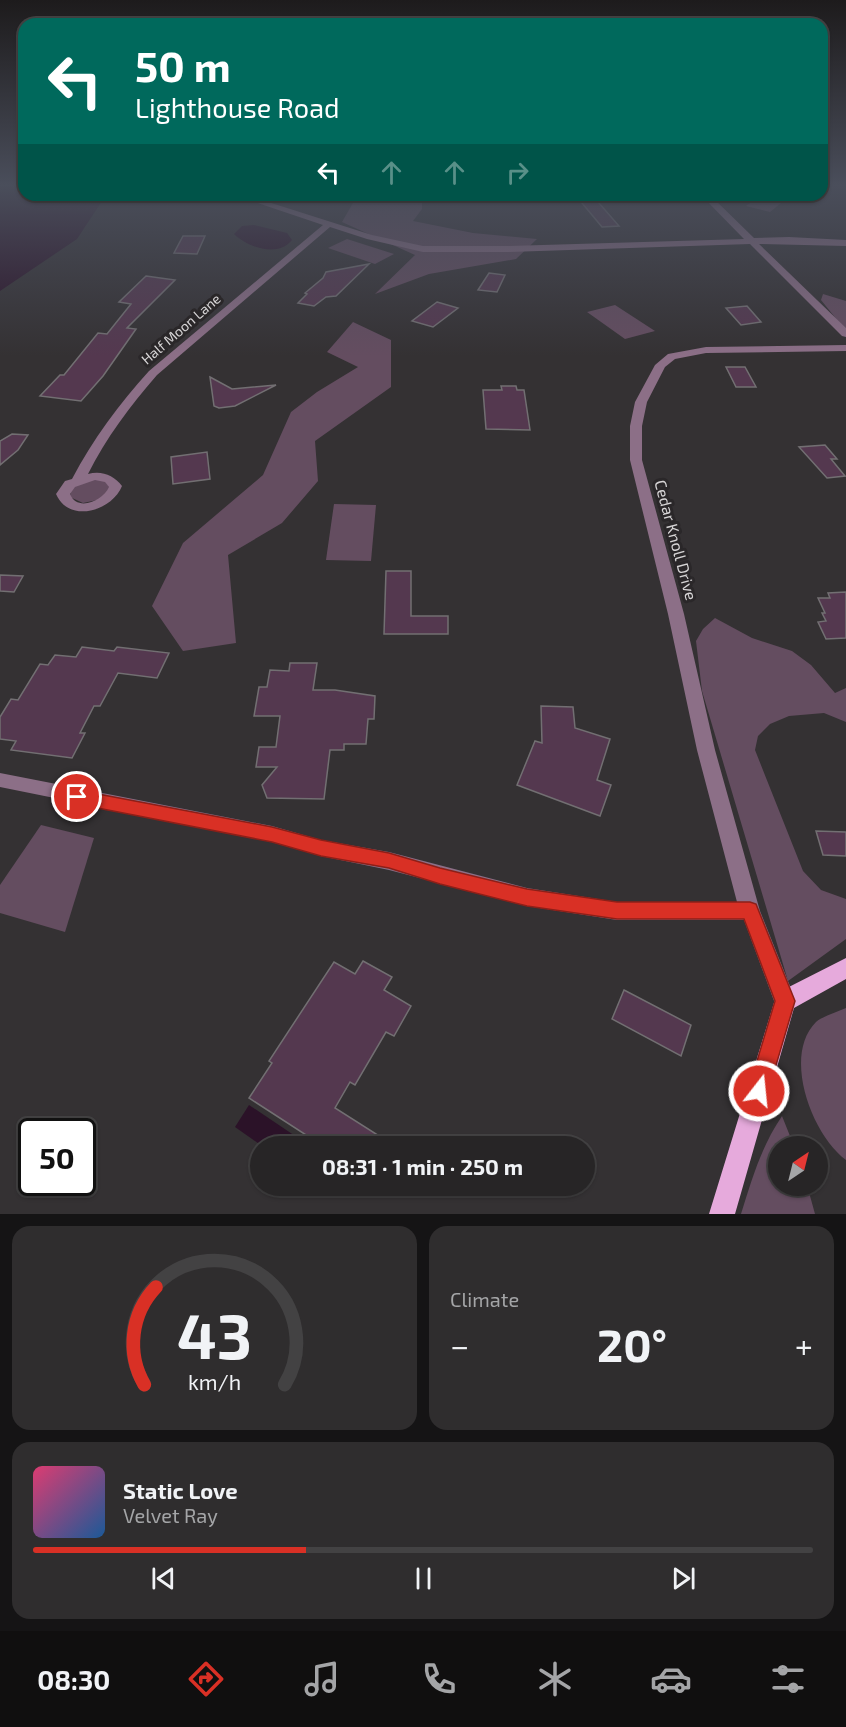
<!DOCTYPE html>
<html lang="en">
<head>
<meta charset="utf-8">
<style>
  body { margin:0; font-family:"Exo 2",sans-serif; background:#2f2d2e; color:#f1f3f6; height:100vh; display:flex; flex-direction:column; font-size:22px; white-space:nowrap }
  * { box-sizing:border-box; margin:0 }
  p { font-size:20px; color:#a4a5a7 }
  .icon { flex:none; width:33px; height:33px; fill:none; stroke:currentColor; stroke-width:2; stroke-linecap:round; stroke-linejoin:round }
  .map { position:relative; height:1214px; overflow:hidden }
  .drawer { display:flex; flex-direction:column; gap:12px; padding:12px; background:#151415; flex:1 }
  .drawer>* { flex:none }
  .banner { position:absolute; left:18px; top:18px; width:810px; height:183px; border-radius:18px; box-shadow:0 2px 4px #0004,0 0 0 2px #434243; background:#00695c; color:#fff; overflow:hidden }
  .needle { width:39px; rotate:35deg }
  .tools { position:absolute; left:768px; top:1136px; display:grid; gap:12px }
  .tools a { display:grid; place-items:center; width:60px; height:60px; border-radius:50%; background:#272526; box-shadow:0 2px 4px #0004,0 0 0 2px #434243; font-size:30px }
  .speed { position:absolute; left:18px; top:1118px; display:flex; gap:12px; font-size:30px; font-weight:700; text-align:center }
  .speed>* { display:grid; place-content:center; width:78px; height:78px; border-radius:50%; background:#272526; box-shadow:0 2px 4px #0004,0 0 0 2px #434243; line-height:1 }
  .speed .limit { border:3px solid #111; border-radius:9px; background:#fff; color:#111 }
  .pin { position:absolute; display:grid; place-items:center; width:51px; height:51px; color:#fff; margin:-26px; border:3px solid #fff; border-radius:50%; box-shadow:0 2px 6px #0007 }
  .me { position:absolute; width:66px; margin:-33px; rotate:16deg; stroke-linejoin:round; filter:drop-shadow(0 0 4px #0008) }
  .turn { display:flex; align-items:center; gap:21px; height:126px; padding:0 18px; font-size:27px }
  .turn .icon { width:78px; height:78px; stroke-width:2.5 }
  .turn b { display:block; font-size:42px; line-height:51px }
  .lanes { display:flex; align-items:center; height:57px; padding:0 18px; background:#0003; justify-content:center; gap:30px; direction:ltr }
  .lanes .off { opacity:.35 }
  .big { font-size:45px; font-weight:700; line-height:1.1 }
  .drawer .tile { flex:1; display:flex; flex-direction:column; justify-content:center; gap:9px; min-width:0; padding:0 21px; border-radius:18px; background:#2f2d2e }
  .drawer .dial { align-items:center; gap:0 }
  .dial svg { height:156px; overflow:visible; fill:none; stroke:#434243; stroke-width:7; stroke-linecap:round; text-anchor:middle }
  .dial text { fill:#f1f3f6; stroke:none }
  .song { display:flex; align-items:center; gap:18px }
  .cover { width:72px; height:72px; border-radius:9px; background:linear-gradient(135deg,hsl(340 70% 55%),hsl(210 70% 35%)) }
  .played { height:6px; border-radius:3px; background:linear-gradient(90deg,#d93025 35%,#434243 35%) }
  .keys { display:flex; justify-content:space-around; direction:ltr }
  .heat { display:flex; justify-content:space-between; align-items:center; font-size:33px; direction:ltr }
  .drawer .tiles { flex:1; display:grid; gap:12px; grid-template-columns:1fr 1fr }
  .tile:last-child { grid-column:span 2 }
  .trip { position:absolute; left:250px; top:1136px; width:345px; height:60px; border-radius:30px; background:#272526; box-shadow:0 2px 4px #0004,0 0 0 2px #434243; font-weight:700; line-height:60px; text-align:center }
  .tabs { display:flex; height:96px; justify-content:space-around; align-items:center; background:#100f0f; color:#a4a5a7 }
  .tabs .icon { width:42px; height:42px }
  .tabs .on { color:#d93025 }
  .tabs b { font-size:27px; color:#f1f3f6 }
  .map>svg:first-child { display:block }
  .green { fill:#644d60 }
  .water { fill:#2b1228 }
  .building { fill:#54384f; stroke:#726f72; stroke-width:1.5 }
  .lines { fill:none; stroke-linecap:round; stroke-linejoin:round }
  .minor { fill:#8c6f87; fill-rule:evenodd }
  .major { fill:#e6aadc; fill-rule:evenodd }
  .route { fill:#d93025; stroke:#8d1f18; stroke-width:1.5 }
  .labels { text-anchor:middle; stroke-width:6; stroke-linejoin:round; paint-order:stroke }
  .far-street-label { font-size:14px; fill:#d6d4d5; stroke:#2a2729 }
  .street-label { font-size:16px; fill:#d6d4d5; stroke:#2a2729 }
</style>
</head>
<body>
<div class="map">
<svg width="846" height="1214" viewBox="0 0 846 1214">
  <rect width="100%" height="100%" fill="#343133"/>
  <g class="green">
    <polygon points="761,195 786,199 770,212 746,206"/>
    <polygon points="376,198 422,202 422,209 413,221 473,233 537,239 516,259 429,274 375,294 415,255 342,222 353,203"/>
    <polygon points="347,239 394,254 375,264 328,248"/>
    <polygon points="823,294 846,301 846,331 821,300"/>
    <polygon points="615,305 655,331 625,339 587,312"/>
    <polygon points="353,322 391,340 391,387 315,441 318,481 282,523 228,555 236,643 183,651 152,606 183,543 263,475 291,412 317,392 358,367 327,352"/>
    <path d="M 93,479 L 105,481 L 110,488 L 102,499 L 83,503 L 70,497 C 71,484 81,483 93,479 Z"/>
    <polygon points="334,504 376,505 371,561 326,560"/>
    <polygon points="715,618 752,638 792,651 811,665 835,693 846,688 846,722 824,713 789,716 770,724 758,736 755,750 803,871 821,890 846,899 846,939 788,981 702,691 696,641 703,629"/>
    <polygon points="41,825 94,838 65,932 0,913 0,885"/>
    <path d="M 846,1008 L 846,1160 C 812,1135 782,1056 816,1022 C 823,1016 837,1012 846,1008 Z"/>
    <path d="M 782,1116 L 794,1146 L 778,1146 L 778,1185 L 807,1185 L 815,1214 L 741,1214 C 752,1179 761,1147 782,1116 Z"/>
  </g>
  <g class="water">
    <polygon points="0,186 24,186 24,195 112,195 102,201 77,239 0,291"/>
    <path d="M 254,225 L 287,233 L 292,240 C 278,258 247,247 234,234 L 242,226 Z"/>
    <polygon points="249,1105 310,1146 262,1146 235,1127"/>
  </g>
  <g class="building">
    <polygon points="579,195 592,195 619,226 602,227 577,197"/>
    <polygon points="183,236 205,236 197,254 174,253"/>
    <polygon points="369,264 336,296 326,297 314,306 298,303 307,294 305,293 323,278 326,272"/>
    <polygon points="489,273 505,275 497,292 478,290"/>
    <polygon points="146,276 175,280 127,328 136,329 103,376 81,401 40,396 60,375 64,375 98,333 107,334 131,304 119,302"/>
    <polygon points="437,302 458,308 433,327 412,321"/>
    <polygon points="747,306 761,322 741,325 726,308"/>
    <polygon points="726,367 745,367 756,387 736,387"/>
    <polygon points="210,377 232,389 276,385 235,406 219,408 214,406"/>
    <polygon points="501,386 516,386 517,390 524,390 530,430 486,429 483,390 502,390"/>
    <polygon points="12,434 28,435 18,450 0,465 0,441"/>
    <polygon points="825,445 837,459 831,459 845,476 827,478 799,447"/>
    <polygon points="207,452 210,479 173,484 171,457"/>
    <polygon points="386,571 411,571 411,616 448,616 448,634 384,634"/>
    <polygon points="0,575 23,576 14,592 0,591"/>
    <polygon points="846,592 846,638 826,639 818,622 826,621 822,613 825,613 818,598 830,598 828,593"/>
    <polygon points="82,647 114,651 117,647 169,653 157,678 118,673 100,706 94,706 80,733 85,733 72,758 11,750 16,741 0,739 0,717 11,699 18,700 40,664 48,665 55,655 76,657"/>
    <polygon points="290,663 317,663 313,690 335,690 375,696 374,719 368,719 366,744 344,744 344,750 330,750 324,799 267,798 262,785 277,767 256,767 259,747 276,747 280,716 254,716 259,687 267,687 270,670 289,671"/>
    <polygon points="541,706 573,707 575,728 610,739 597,780 611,785 600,816 517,785 535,741 542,743"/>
    <polygon points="816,831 846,832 846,856 823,855"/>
    <polygon points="363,961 392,977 384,990 411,1006 394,1036 386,1032 355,1085 350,1082 335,1108 395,1146 323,1146 249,1098 272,1063 269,1061 334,962 355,974"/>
    <polygon points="624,990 691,1025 681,1056 612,1019"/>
  </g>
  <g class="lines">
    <g class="minor">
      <path d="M 234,195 L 246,195 L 372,235 L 423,246 L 509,246 L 744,239 L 701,195 L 710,195 L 754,238 L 789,237 L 846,240 L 846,246 L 759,244 L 846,328 L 846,337 L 842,336 L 750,244 L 509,252 L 423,252 L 367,239 L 330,227 L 157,375 C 130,406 106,438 88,474 C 101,470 114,475 122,486 C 112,511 69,524 56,494 L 65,481 L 72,479 C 93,439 119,404 149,371 L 323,225 ZM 95,480 L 105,482 L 109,487 C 103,501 77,512 70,494 L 75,487 Z"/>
      <polygon points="846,345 846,351 706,353 675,359 665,367 647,402 642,426 642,460 684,614 715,750 760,911 796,1001 793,1009 785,1012 777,1009 744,920 617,920 527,906 389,870 321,856 272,842 0,787 0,773 272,826 321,840 389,852 527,888 617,902 737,902 697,750 668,614 630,460 630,426 635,402 655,365 668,354 706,347"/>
    </g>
    <polygon class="major" points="846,958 846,979 794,1008 735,1214 709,1214 777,993"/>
  </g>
  <linearGradient id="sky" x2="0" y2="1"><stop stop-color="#1d1b1c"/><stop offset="0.52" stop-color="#4a4e5b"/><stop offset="1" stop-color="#4a4e5b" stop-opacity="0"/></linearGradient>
  <rect width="846" height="356" fill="url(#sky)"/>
  <polygon class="route" points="77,790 272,827 321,840 389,853 440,868 527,889 617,902 750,902 756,904 795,1001 766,1099 759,1102 751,1099 748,1091 775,1001 744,919 617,919 527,906 440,884 389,868 321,856 272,842 77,804 71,802 69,797 71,792"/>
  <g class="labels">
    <g class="far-street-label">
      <text transform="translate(181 329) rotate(-41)" y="5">Half Moon Lane</text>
    </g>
    <g class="street-label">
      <text transform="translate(676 540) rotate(75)" y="6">Cedar Knoll Drive</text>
    </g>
  </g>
</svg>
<div class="tools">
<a><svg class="needle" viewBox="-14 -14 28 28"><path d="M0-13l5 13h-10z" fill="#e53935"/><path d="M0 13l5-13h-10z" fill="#a4a5a7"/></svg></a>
</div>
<div class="speed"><div class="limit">50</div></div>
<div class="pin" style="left:77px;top:797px;background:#d93025"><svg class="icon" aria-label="arrive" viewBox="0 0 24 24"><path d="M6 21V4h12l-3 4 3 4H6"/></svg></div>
<svg class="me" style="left:759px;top:1091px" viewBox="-20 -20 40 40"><circle r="17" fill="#d93025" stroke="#fff" stroke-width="3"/><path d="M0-11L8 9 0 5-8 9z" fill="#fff"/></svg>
<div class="trip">08:31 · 1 min · 250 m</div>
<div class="banner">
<div class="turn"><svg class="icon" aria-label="left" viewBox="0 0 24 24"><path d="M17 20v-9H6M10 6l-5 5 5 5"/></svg><div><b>50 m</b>Lighthouse Road</div></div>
<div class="lanes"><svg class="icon" aria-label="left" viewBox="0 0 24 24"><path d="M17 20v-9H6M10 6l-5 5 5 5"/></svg><svg class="icon off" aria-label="ahead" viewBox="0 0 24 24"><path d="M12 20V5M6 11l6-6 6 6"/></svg><svg class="icon off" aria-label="ahead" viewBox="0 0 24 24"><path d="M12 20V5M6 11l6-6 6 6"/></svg><svg class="icon off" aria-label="right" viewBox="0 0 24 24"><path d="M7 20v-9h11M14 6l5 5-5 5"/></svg></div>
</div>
</div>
<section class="drawer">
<div class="tiles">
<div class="tile dial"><svg viewBox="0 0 100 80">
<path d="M14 69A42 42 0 1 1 86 69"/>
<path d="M14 69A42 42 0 0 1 20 19" stroke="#d93025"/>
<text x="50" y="56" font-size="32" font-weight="700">43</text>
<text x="50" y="72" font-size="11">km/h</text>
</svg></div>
<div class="tile"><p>Climate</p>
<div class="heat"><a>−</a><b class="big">20°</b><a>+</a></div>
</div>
<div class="tile">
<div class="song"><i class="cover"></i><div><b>Static Love</b><p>Velvet Ray</p></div></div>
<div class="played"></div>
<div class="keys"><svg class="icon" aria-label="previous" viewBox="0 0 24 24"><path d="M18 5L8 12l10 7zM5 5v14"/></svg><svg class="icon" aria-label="pause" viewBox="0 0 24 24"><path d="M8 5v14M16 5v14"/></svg><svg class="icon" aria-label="next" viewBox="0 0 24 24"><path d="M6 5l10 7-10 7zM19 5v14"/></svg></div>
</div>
</div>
</section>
<nav class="tabs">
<b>08:30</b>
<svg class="icon on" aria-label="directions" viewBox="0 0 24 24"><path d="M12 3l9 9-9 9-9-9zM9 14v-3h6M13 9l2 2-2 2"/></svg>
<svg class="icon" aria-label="music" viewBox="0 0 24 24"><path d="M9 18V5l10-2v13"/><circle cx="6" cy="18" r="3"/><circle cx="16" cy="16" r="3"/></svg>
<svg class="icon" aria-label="phone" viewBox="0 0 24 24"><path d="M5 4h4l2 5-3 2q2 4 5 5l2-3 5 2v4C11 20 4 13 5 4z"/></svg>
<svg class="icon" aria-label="climate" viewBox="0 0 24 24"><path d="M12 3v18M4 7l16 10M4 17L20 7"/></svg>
<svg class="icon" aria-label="car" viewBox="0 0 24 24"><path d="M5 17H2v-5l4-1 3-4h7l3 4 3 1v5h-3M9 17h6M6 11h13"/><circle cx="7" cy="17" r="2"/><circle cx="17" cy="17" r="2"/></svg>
<svg class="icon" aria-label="filters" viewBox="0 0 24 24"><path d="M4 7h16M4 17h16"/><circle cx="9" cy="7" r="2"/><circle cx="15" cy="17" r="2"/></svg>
</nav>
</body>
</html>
